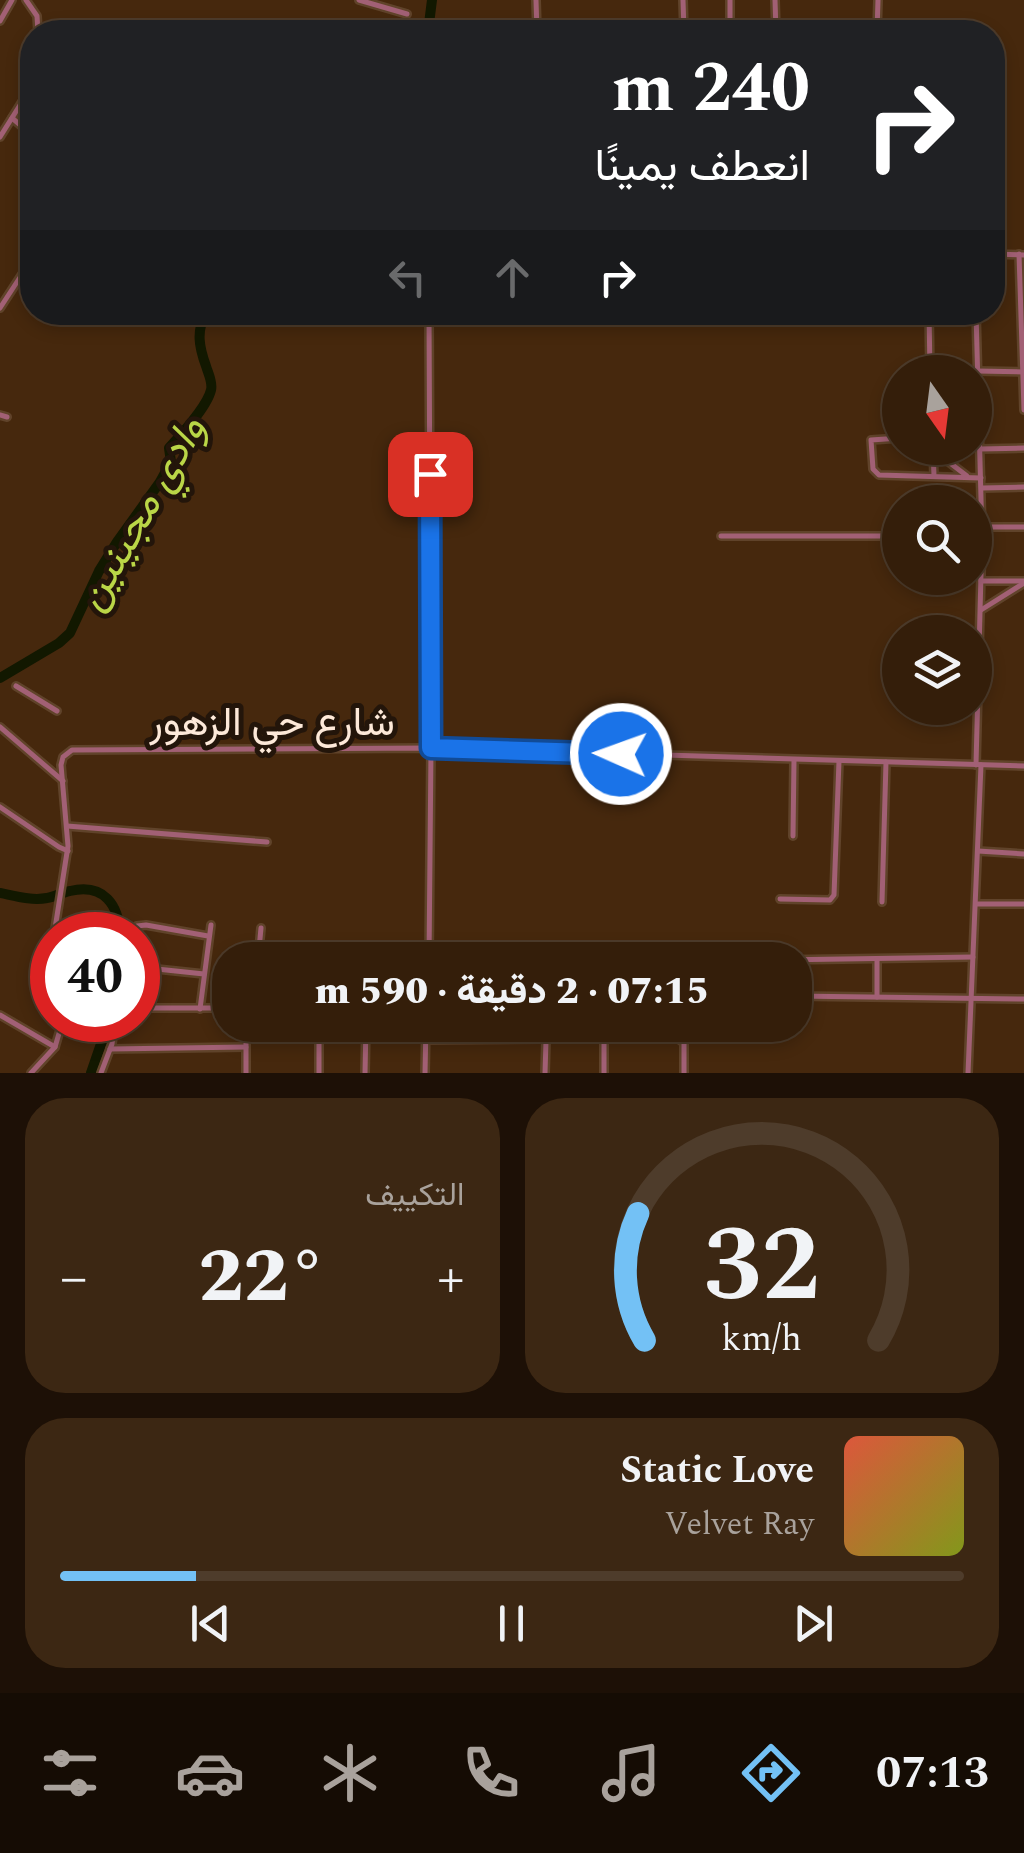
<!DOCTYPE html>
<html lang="ar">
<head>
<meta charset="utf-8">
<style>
  body { margin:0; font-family:Spectral,Vazirmatn,serif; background:#3c2713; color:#f1f3f6; direction:rtl; height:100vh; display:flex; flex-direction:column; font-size:38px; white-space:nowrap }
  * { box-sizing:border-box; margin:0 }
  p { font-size:32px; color:#a9a29c }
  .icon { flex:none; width:55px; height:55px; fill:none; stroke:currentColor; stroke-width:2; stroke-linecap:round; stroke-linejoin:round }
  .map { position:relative; height:1073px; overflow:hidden; direction:ltr }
  .side { display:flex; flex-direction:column; gap:25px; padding:25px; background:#1d1006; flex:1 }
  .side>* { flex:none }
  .top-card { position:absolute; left:20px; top:20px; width:985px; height:305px; border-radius:40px; box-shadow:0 5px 15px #0003,0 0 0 2px #4e3c2b; direction:rtl; background:#202124; color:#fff; overflow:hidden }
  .needle { width:65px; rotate:166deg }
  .fabs { position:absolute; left:882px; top:355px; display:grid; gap:20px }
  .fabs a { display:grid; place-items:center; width:110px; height:110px; border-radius:50%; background:#341e0a; box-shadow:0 5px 15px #0003,0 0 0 2px #4e3c2b; font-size:50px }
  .speed { position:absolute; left:30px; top:912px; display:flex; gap:20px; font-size:50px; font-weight:700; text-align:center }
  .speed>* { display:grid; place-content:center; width:130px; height:130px; border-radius:50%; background:#341e0a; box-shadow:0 5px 15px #0003,0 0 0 2px #4e3c2b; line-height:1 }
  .speed .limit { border:15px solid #d22; background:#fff; color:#111 }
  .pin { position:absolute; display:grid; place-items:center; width:85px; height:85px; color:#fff; margin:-42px; border-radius:20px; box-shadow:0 5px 15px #0006 }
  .me { position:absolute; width:110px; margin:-55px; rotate:272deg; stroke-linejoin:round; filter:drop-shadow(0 0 8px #0008) }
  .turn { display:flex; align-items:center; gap:35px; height:210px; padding:0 30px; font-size:45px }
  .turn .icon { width:130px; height:130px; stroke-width:2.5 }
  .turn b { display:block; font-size:70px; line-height:85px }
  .lanes { display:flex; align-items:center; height:95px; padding:0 30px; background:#0003; justify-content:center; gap:50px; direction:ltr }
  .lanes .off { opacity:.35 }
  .big { font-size:75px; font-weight:800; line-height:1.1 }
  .side .tile { flex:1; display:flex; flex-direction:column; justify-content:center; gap:15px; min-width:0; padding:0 35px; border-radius:40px; background:#3c2713 }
  .side .dial { align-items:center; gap:0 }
  .dial svg { height:260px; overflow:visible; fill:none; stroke:#4e3c2b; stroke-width:7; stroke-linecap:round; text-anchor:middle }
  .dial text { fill:#f1f3f6; stroke:none }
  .song { display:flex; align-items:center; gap:30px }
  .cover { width:120px; height:120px; border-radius:15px; background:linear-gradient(135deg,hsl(10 70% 55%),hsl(70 70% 35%)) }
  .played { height:10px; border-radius:5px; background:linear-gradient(90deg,#73c1f5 15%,#4e3c2b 15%) }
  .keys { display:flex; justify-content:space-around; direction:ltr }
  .heat { display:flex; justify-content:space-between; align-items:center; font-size:55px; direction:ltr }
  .side .tiles { flex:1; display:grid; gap:25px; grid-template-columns:1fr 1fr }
  .tile:last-child { grid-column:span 2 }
  .trip { position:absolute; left:212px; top:942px; width:600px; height:100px; border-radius:40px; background:#341e0a; box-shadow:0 5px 15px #0003,0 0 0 2px #4e3c2b; font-weight:800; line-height:100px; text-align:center; direction:rtl }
  .tabs { display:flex; height:160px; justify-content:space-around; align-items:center; background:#150c04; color:#a9a29c }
  .tabs .icon { width:70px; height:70px }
  .tabs .on { color:#73c1f5 }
  .tabs b { font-size:45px; color:#f1f3f6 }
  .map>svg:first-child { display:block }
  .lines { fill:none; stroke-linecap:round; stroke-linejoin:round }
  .river { stroke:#121800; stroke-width:10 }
  .minor-casing { stroke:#60432a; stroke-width:10 }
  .tertiary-casing { stroke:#60432a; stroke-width:10 }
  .minor { stroke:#a26075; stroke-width:5 }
  .tertiary { stroke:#a26075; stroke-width:5 }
  .route-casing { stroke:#114b97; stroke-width:25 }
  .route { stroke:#1a73e8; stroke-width:18 }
  .labels { text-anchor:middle; stroke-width:10; stroke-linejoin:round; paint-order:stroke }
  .street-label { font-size:40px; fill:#fde9d9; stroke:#23150a }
  .water-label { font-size:42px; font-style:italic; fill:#bad647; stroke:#23150a }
</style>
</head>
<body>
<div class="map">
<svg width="1024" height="1073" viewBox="0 0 1024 1073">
  <rect width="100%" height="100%" fill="#46280d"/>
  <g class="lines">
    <g class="river">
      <polyline points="428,32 432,0"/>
      <path d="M 0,678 L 59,643 L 70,633 L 99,571 L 117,542 L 160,482 L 171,462 L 169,448 C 181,435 207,407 211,390 C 213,382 208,373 206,366 C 199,347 196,331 206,312"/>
      <path d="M 0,893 C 15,896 32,901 47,898 C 55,897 63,892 70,891 C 104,883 119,905 120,935"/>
      <polyline points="91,1073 102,1041 104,1020"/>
    </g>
    <defs>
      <g id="minor">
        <polyline points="26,0 37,16 38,32"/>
        <polyline points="359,0 407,14"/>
        <polyline points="536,0 537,32"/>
        <polyline points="683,0 684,32"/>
        <polyline points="730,0 730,32"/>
        <polyline points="775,0 776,32"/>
        <polyline points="0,21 12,0"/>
        <polyline points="877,32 878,0"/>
        <polyline points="12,118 32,135"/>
        <polyline points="0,137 32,86"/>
        <polyline points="992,254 1024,255"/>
        <polyline points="1019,254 1024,410"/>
        <polyline points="0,308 32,259"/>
        <polyline points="929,312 930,372"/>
        <polyline points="976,312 982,536 976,765"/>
        <polyline points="977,371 1024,372"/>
        <polyline points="0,415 7,417"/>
        <polyline points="900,438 871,440 873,469 879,475 981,478"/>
        <polyline points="933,449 934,476"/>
        <polyline points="980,449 1024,448"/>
        <polyline points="933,450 967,476"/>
        <polyline points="982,488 1024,487"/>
        <polyline points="981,527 1024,527"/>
        <polyline points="721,536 900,536"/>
        <polyline points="981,581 1024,581"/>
        <polyline points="981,610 1024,583"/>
        <polyline points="16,686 57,711"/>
        <polyline points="0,727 63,781"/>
        <polyline points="0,807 59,847 68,851"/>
        <polyline points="67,826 267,842"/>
        <polyline points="793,836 794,760"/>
        <polyline points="978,851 1024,854"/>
        <polyline points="780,899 830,900 834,895 839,761"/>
        <polyline points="882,902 886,762"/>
        <polyline points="976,904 1024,904"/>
        <polyline points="134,935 137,926 146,925 208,936"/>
        <polyline points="429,959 675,955"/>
        <polyline points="258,960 261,928"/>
        <polyline points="429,960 431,748 429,312"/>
        <polyline points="778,960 973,957"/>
        <polyline points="138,967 204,974"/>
        <polyline points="795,996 1024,999"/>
        <polyline points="877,997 877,960"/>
        <polyline points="138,1008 230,1008"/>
        <polyline points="200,1009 211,925"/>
        <polyline points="0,1015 55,1047"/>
        <polyline points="246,1025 246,1073"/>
        <polyline points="411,1025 426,1027"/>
        <polyline points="425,1040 677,1038 684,1043 684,1073"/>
        <polyline points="110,1049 246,1047"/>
        <polyline points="101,1073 112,1044 115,1020"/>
        <polyline points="319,1073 319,1025"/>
        <polyline points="365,1073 366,1025"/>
        <polyline points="425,1073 426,1025"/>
        <polyline points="545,1073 546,1041"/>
        <polyline points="604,1073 604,1041"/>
        <polyline points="968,1073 981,765"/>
      </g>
      <g id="tertiary">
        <polyline points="54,935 68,846 61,765 63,757 72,750 431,748 1024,766"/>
        <polyline points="31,1073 55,1047 63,1020"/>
      </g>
    </defs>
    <use href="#minor" class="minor-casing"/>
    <use href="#tertiary" class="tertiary-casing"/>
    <use href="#minor" class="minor"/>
    <use href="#tertiary" class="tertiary"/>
  </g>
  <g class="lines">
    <defs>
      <polyline id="route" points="430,474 431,748 621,754"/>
    </defs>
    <use href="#route" class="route-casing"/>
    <use href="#route" class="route"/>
  </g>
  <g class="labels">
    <g class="street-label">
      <text x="272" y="735">شارع حي الزهور</text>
    </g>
    <g class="water-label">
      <text transform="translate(139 512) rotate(-60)" y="15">وادي مجينين</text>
    </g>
  </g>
</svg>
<div class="fabs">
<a><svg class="needle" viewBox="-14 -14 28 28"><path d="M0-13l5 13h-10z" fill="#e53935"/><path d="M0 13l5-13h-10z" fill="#a9a29c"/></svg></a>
<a><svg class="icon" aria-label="search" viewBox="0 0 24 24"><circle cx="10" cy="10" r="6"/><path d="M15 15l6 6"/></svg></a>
<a><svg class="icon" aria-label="layers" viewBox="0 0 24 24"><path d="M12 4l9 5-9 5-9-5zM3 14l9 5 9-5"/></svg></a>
</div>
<div class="speed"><div class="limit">40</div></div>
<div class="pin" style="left:430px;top:474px;background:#d93025"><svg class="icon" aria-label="arrive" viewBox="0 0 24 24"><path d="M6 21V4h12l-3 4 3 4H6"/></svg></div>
<svg class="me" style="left:621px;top:754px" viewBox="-20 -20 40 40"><circle r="17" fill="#1a73e8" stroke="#fff" stroke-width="3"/><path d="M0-11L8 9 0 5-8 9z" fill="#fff"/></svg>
<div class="trip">07:15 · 2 دقيقة · 590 m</div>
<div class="top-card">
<div class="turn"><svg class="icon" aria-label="right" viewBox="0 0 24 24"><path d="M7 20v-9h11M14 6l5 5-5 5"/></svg><div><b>240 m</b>انعطف يمينًا</div></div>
<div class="lanes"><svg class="icon off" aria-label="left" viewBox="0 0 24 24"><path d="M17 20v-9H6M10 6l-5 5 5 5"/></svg><svg class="icon off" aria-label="ahead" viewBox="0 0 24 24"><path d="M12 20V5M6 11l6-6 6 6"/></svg><svg class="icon" aria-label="right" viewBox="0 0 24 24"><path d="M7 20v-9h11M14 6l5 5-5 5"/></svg></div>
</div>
</div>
<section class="side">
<div class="tiles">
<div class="tile dial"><svg viewBox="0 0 100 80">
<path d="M14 69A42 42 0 1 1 86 69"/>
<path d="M14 69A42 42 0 0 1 12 30" stroke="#73c1f5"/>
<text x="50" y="56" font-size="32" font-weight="700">32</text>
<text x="50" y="72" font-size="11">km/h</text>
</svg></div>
<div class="tile"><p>التكييف</p>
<div class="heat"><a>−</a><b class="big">22°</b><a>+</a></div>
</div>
<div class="tile">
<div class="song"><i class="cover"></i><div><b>Static Love</b><p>Velvet Ray</p></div></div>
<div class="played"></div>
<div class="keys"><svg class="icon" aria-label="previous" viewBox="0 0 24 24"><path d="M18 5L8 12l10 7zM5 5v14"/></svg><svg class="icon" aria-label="pause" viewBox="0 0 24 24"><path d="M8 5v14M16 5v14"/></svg><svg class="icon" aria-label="next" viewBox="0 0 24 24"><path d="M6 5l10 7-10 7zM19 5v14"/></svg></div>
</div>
</div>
</section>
<nav class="tabs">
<b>07:13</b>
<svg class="icon on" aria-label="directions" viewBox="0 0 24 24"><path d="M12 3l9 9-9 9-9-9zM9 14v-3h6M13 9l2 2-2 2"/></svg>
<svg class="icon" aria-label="music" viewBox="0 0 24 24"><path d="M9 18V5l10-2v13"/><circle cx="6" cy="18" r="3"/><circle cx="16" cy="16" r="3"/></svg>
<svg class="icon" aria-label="phone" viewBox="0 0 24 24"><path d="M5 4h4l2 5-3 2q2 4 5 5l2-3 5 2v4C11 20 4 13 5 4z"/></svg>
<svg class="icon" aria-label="climate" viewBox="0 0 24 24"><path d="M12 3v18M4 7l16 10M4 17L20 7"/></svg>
<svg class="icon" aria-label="car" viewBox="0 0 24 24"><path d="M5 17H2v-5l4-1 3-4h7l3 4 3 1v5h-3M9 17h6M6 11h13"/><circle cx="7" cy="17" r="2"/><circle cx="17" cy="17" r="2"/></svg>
<svg class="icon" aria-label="filters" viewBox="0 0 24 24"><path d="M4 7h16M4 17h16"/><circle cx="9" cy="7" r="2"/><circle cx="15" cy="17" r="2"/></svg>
</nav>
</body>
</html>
